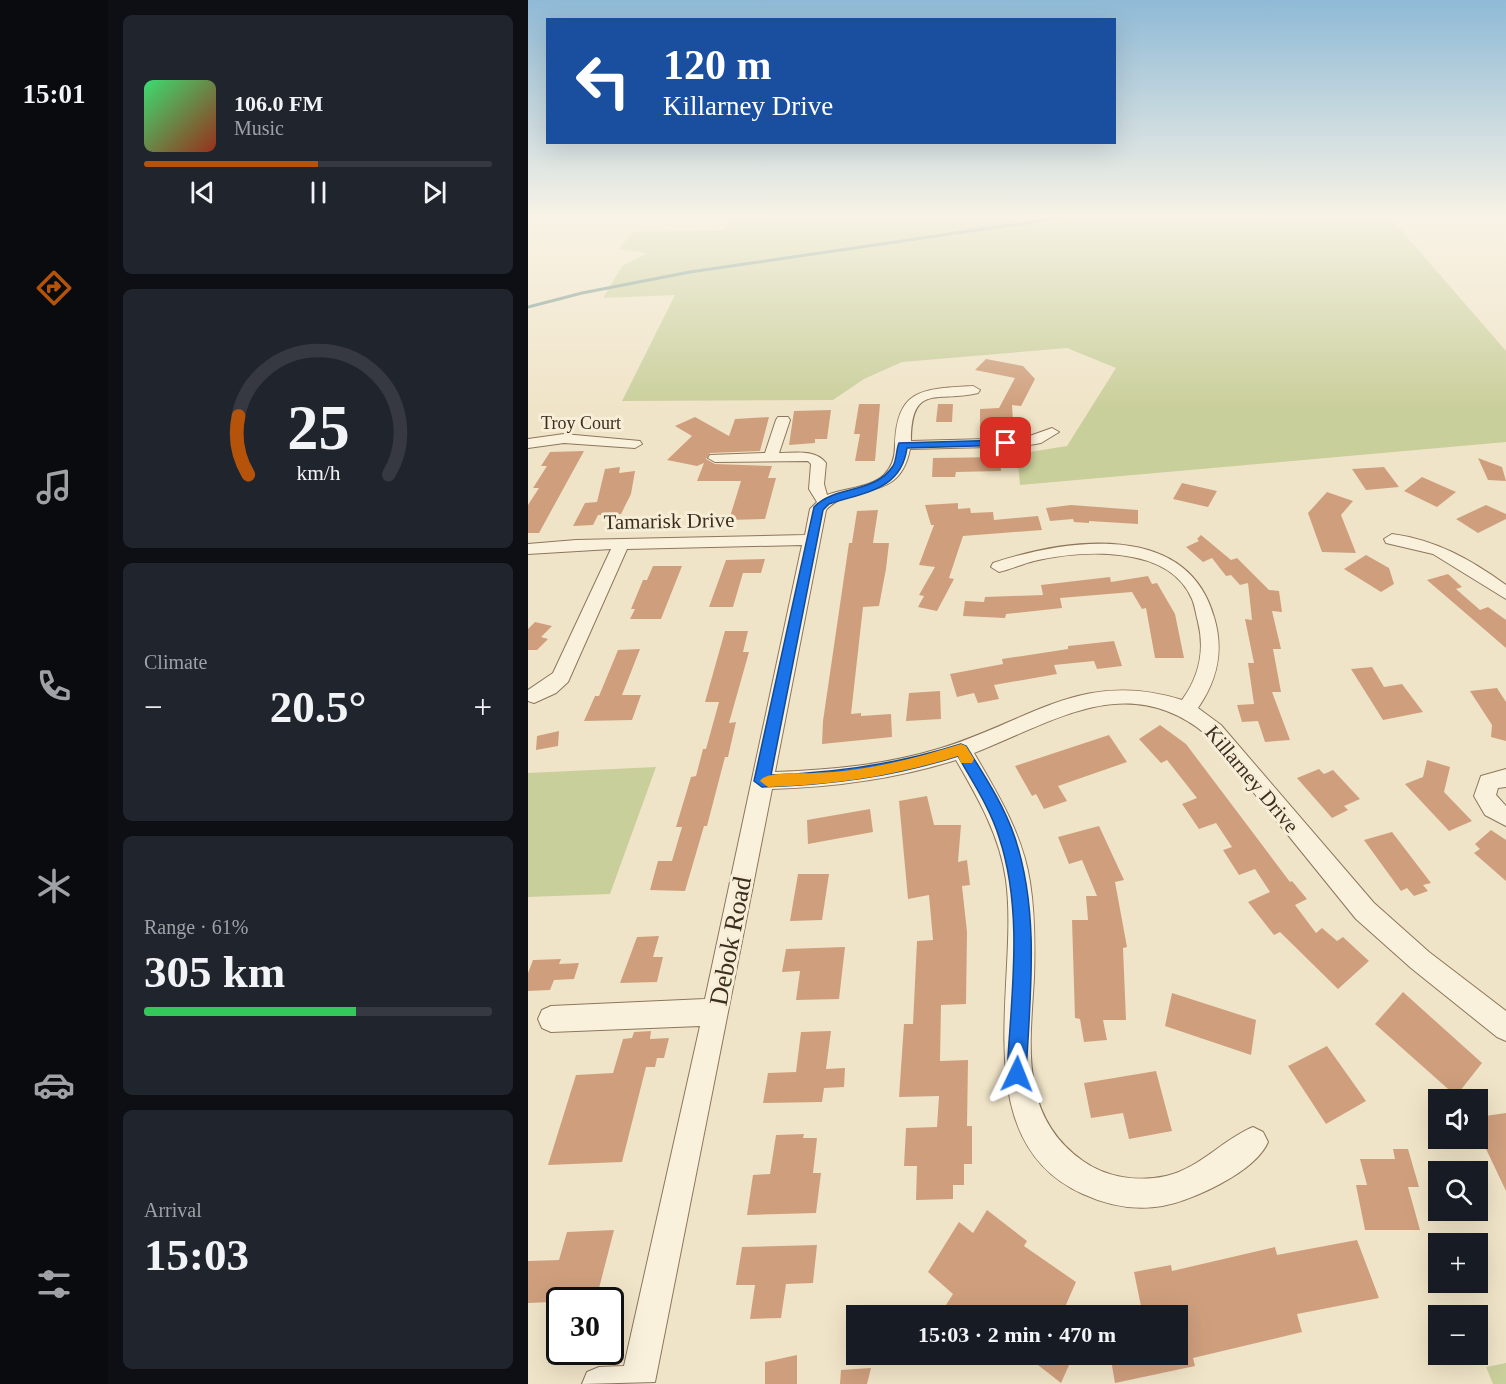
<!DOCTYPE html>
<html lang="en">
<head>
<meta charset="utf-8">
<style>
  body { margin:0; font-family:"Times New Roman",serif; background:#20242c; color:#f1f3f6; height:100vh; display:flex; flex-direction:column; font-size:22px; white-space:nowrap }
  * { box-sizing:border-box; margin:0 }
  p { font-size:20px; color:#9ea1a6 }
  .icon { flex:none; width:33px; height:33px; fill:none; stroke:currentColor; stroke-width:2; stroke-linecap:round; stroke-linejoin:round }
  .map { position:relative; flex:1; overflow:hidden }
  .side { display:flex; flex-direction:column; gap:15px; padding:15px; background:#0d0f14; width:420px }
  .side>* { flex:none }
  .hud { position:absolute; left:18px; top:18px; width:570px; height:126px; border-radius:0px; box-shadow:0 6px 24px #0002; background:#1a4fa0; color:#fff; overflow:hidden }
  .tools { position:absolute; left:900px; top:1089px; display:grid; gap:12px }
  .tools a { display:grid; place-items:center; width:60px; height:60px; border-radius:0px; background:#171b24; box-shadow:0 6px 24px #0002; font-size:30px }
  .speed { position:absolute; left:18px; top:1287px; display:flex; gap:12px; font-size:30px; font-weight:700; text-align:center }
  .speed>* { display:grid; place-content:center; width:78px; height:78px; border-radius:50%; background:#171b24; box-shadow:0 6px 24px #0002; line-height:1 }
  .speed .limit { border:3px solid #111; border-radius:9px; background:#fff; color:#111 }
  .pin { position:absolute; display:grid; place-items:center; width:51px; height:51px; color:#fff; margin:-26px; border-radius:12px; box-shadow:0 3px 9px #0006 }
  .me { position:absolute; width:66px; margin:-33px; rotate:2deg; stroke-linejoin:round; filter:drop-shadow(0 0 4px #0008) }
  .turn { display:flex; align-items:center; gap:21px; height:126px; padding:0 18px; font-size:27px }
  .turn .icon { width:78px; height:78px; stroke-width:2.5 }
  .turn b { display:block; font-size:42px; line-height:51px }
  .big { font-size:45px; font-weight:800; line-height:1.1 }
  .side .widget { flex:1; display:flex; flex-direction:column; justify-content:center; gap:9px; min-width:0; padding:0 21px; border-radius:9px; background:#20242c }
  .side .dial { align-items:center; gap:0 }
  .dial svg { height:156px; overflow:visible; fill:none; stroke:#363941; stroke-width:7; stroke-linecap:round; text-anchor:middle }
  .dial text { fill:#f1f3f6; stroke:none }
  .song { display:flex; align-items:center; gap:18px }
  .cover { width:72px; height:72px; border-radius:9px; background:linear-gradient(135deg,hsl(140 70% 55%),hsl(10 70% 35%)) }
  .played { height:6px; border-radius:3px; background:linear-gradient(90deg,#b45309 50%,#363941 50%) }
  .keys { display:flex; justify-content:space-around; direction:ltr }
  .heat { display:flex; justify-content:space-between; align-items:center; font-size:33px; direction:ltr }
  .charge { height:9px; border-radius:4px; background:linear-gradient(90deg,#34c759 61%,#363941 0) }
  .trip { position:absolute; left:318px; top:1305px; width:342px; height:60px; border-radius:0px; background:#171b24; box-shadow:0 6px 24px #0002; font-weight:800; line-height:60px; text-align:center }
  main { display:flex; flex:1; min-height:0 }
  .tabs { display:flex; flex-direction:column; width:108px; justify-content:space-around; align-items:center; background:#090b0e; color:#9ea1a6 }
  .tabs .icon { width:42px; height:42px }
  .tabs .active { color:#b45309 }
  .tabs b { font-size:27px; color:#f1f3f6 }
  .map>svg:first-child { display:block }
  .green { fill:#c9cf9b }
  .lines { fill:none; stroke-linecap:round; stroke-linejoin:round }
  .stream { stroke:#6f938a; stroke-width:3 }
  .building { fill:#cf9f7d }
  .minor-casing { stroke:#8d765c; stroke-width:2 }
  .minor { fill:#faf1dc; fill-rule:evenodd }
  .route { fill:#1a73e8; stroke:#114b97; stroke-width:1.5 }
  .slow { fill:#f59e0b }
  .labels { text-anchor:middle; stroke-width:6; stroke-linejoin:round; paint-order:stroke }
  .far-street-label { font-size:18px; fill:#3d2e20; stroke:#f7eed8 }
  .street-label { font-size:21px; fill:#3d2e20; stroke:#f7eed8 }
  .near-street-label { font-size:26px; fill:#3d2e20; stroke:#f7eed8 }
</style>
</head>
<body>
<main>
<nav class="tabs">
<b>15:01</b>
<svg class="icon active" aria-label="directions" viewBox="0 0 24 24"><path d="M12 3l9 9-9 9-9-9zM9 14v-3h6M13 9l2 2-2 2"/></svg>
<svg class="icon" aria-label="music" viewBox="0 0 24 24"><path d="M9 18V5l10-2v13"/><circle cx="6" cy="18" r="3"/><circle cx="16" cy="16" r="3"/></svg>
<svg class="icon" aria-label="phone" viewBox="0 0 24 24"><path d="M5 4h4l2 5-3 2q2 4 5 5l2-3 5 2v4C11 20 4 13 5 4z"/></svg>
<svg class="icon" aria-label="climate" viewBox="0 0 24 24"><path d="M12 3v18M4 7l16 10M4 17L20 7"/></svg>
<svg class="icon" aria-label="car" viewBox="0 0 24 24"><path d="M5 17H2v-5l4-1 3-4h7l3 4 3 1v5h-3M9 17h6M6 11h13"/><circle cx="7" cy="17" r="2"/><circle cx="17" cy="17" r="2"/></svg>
<svg class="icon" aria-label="filters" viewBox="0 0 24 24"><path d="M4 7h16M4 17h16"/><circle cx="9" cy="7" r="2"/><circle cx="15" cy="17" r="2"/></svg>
</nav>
<section class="side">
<div class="widget">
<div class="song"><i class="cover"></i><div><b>106.0 FM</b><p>Music</p></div></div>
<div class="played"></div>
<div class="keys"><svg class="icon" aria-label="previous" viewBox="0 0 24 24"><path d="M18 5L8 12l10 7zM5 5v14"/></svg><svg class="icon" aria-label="pause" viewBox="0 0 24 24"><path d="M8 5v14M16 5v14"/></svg><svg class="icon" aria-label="next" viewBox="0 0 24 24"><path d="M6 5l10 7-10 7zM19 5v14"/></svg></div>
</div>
<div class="widget dial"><svg viewBox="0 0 100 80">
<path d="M14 69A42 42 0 1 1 86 69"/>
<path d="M14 69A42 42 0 0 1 9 39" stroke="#b45309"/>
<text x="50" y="56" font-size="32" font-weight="700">25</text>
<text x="50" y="72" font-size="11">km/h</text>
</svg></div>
<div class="widget"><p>Climate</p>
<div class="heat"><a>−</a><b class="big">20.5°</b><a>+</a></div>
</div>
<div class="widget"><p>Range · 61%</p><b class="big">305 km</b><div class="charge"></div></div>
<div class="widget"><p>Arrival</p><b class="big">15:03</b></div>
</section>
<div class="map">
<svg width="978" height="1384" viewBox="0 0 978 1384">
  <rect width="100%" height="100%" fill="#f0e4c8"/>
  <g class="green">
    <polygon points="204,215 860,215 978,351 978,442 492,485 489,454 539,446 588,368 539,348 374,362 336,379 305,400 94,401 147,295 75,298 94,266 120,253 91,249 105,232 196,230"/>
    <polygon points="128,767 82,894 0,897 0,773"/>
    <polygon points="978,1363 978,1384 965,1384 958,1367"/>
  </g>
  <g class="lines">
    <polyline class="stream" points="0,307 54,293 162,272 552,215"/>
  </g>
  <g class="building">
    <polygon points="458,359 495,366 507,379 493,406 484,405 485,422 481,422 481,426 452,427 452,409 471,408 487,378 447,370"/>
    <polygon points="331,404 352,404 347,461 327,461 332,434 326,434"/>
    <polygon points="410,404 425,404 424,422 408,422"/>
    <polygon points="303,410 299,439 287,439 287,443 261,445 266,411"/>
    <polygon points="167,417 201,436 207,419 241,417 232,451 182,453 178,459 187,464 244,466 240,478 248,478 237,519 201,520 213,481 169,481 176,463 169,466 139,460 164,436 147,426"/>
    <polygon points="56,451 11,533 0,533 0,505 11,488 5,488 19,466 13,466 22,452"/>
    <polygon points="472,457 473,471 428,472 427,477 404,477 405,458"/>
    <polygon points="950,458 974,467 978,481 960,480"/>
    <polygon points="92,467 91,473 107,471 103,494 93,514 70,515 65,525 45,526 57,503 69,502 77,469"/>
    <polygon points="856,467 871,487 838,490 824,469"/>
    <polygon points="894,477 928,492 909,507 876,491"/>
    <polygon points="654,483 689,491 680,507 645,499"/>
    <polygon points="799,492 825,501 813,515 828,553 794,552 780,513"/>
    <polygon points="430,503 430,509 442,508 443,513 465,512 466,520 510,516 514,530 435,536 421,578 426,579 409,611 390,607 396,596 391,595 407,567 391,565 406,525 403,525 397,505"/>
    <polygon points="543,505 610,510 610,524 561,521 561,523 546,522 545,519 522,521 518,508"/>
    <polygon points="958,505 978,514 978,519 950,533 928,519"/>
    <polygon points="350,510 345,543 361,543 358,569 351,606 335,607 323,714 333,713 333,716 363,714 364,737 294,744 295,721 321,543 324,543 329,511"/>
    <polygon points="673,535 703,560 709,558 741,590 751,591 754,612 744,611 753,649 745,649 753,692 744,692 762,740 737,742 730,721 714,722 709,705 726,704 720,663 726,663 717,619 724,620 720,583 712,585 703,575 698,576 684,558 675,562 658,547 671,541 669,539"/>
    <polygon points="838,555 861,568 866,584 853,592 816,569"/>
    <polygon points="237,559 233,573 215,573 205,607 181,607 198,560"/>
    <polygon points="125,566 154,566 133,619 102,619 107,609 103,609 115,580 119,580"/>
    <polygon points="920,574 934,587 928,589 952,610 960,607 978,620 978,648 899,580"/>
    <polygon points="620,576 624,584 629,583 647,614 656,658 627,658 618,608 614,609 604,592 532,598 534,608 478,614 477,618 435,616 437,601 456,602 457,597 515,595 513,585 582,577 583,582"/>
    <polygon points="7,622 24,626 13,637 20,639 9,650 0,650 0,629"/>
    <polygon points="197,631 220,631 215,652 221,652 201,723 208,722 200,757 197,757 179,826 176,826 157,891 122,890 130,861 144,861 154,827 148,827 163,777 168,776 175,749 178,749 191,702 177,702"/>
    <polygon points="586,641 594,666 569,669 566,661 526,665 529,674 466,685 471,699 450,703 446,693 429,697 422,674 475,664 474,659 540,649 540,646"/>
    <polygon points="112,649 94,695 113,695 104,720 56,721 67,696 71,696 90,650"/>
    <polygon points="844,667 856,687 874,684 895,712 855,720 823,669"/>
    <polygon points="969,688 978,702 978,741 963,737 964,725 942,691"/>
    <polygon points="412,691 413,719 378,721 381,693"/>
    <polygon points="632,725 658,744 762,882 764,881 779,899 767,905 788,933 794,928 809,941 815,937 841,961 810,989 752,932 746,935 720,902 742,892 727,869 711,875 695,850 704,847 688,823 671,829 654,804 669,798 639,760 633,763 611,739"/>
    <polygon points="31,731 30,746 8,750 9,736"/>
    <polygon points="581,735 599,762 530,786 539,801 516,809 508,794 504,796 487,766"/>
    <polygon points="899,760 922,767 916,792 944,821 921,831 877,784 895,777"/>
    <polygon points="791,769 796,774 805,770 832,799 816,806 820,810 804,818 769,778"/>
    <polygon points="399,796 406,825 433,825 430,862 439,860 442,885 434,886 439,932 438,1004 413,1005 412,1061 440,1060 439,1126 444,1126 444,1164 436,1164 436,1185 425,1185 425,1199 388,1200 389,1166 376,1166 378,1128 409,1127 411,1096 371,1097 376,1024 385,1024 389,941 405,940 401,895 380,899 371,801"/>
    <polygon points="342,809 345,832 280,844 279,820"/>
    <polygon points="571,826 596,880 587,882 599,947 595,948 598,1020 575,1020 579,1040 556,1042 552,1019 547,1018 544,920 560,920 558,896 569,896 554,860 541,864 530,837"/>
    <polygon points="963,830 978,840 978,881 946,853 952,849 947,844"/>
    <polygon points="864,832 903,883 895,885 900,891 886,896 879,888 873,891 836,840"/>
    <polygon points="270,874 301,874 294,920 262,921"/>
    <polygon points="131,936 125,957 135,957 129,982 92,983 109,937"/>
    <polygon points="317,947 311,999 268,1000 272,971 254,972 258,949"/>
    <polygon points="33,959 31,964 51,963 46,979 26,980 22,990 0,991 0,973 5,960"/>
    <polygon points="875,992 954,1063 928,1096 847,1024"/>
    <polygon points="644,993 728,1020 723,1055 637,1026"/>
    <polygon points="123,1031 122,1039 141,1038 136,1058 129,1058 127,1067 118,1067 94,1162 20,1165 48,1075 85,1073 95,1039 104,1038 106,1032"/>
    <polygon points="303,1031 298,1069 317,1068 316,1087 296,1088 294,1102 235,1103 240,1073 268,1072 273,1032"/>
    <polygon points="799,1046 838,1101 798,1124 760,1066"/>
    <polygon points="628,1071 644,1131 601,1139 595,1113 563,1118 556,1083"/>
    <polygon points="978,1113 978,1191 950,1132 950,1117"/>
    <polygon points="276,1134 275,1138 289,1138 285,1173 293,1173 288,1213 219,1215 225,1175 242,1174 248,1135"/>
    <polygon points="865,1149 880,1149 891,1187 880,1187 892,1230 837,1230 828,1185 839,1185 832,1159 867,1159"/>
    <polygon points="459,1210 499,1241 496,1246 548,1282 533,1316 431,1316 418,1305 425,1294 400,1272 431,1222 445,1233"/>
    <polygon points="86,1230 68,1300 0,1303 0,1261 31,1260 39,1232"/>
    <polygon points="829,1240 851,1298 769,1314 774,1332 665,1358 667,1366 587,1383 582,1354 650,1354 650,1316 615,1316 606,1272 643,1265 644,1271 747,1247 749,1255"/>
    <polygon points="289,1245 285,1283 258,1284 253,1318 222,1319 227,1285 208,1285 214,1247"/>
    <polygon points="496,1354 546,1354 533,1383"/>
    <polygon points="269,1355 269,1384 237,1384 237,1362"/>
    <polygon points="343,1368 339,1384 312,1384 313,1370"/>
  </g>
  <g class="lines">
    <defs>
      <g id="minor">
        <path d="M 445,386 L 452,390 L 450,393 C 410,403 383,382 383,441 L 496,438 L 524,428 L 531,432 L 513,443 L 496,446 L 382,449 C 371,505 326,480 298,510 L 247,772 C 302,770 357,765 410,749 C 499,723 554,668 654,700 C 671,677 677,650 670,622 C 668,615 667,606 664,599 C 641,544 553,550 506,561 C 494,564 483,569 471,572 L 463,567 L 465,563 C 538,539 659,520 686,617 C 696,650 690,679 670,708 L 693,725 L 846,903 L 901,952 L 978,1011 L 978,1041 L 969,1037 L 883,968 L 828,919 L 679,735 C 600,669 526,722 446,753 C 470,794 495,835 502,882 C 507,914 507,946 506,978 C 502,1046 491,1116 555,1161 C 579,1178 610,1182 638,1176 C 672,1168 694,1140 725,1127 L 735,1132 L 740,1142 C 729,1168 682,1191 656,1200 C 621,1213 588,1209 555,1194 C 435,1140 492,981 478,880 C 472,836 450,798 428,760 C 368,779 307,787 244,789 L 127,1382 L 54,1384 L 59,1372 L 71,1367 L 96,1366 L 172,1026 L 23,1032 L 14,1028 L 10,1019 L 14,1010 L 23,1006 L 177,999 L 274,545 L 99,549 L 40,682 L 28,693 L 6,703 L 0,701 L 0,690 L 25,673 L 83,549 L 0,554 L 0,544 L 48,540 L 277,535 L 282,509 L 289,502 L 281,489 L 283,464 L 280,461 L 187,462 L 180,458 L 182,455 L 237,453 L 248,420 L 250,417 L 260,417 L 262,420 L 251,453 C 268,453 287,449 298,463 L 296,484 L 299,495 C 317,488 342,488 356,475 C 365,466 367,456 367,445 C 369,388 395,389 445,386 Z"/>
        <polygon points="36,434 112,441 114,444 107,448 36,443 0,448 0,439"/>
        <path d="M 864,534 C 908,540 942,559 978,585 L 978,599 L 905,554 L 858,543 L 856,539 Z"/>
        <polygon points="978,769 978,787 970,788 968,795 978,806 978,826 957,815 946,796 953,776"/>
      </g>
    </defs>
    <use href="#minor" class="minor-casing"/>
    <use href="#minor" class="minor"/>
  </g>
  <linearGradient id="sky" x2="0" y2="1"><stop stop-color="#8fbad6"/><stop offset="0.53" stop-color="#f8f3e6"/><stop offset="1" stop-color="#f8f3e6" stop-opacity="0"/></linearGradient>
  <rect width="978" height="408" fill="url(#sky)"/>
  <path class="route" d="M 478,440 L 481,441 L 481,445 L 379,448 C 373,491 336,492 301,504 L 295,510 L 243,775 C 309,773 370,764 433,744 L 438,746 C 456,775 476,805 487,838 C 512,913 502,996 498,1074 L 496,1080 L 489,1083 L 482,1080 L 479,1074 C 483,996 496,912 471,837 C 462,808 445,783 430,756 C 364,777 302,785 234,787 L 226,781 L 286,507 C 307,485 347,494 365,466 C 369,459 368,450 371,443 Z"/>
  <path class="slow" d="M 433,744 L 438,746 L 446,759 L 444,763 L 433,763 L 430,756 C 367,776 306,785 240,787 L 232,781 C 237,771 273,774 285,773 C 335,772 385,759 433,744 Z"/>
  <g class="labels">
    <g class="far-street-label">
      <text x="53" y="429">Troy Court</text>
    </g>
    <g class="street-label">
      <text transform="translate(141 521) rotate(-1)" y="7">Tamarisk Drive</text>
      <text transform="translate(724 779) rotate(50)" y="7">Killarney Drive</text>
    </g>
    <g class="near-street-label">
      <text transform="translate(202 941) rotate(-79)" y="9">Debok Road</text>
    </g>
  </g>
</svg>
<div class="tools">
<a><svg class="icon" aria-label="sound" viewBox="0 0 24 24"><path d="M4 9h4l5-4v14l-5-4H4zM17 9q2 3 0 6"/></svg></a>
<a><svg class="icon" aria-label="search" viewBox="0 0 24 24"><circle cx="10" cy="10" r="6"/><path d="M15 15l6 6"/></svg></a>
<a>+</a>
<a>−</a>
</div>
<div class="speed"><div class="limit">30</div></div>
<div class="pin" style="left:478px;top:443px;background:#d93025"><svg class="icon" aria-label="arrive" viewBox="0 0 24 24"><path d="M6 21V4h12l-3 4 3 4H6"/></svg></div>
<svg class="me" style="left:489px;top:1074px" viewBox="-20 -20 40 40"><path d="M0-17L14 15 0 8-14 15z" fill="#1a73e8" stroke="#fff" stroke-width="4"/></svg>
<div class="trip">15:03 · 2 min · 470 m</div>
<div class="hud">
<div class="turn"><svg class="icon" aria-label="left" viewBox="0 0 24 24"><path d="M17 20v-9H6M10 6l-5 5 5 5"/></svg><div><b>120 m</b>Killarney Drive</div></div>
</div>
</div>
</main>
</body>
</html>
